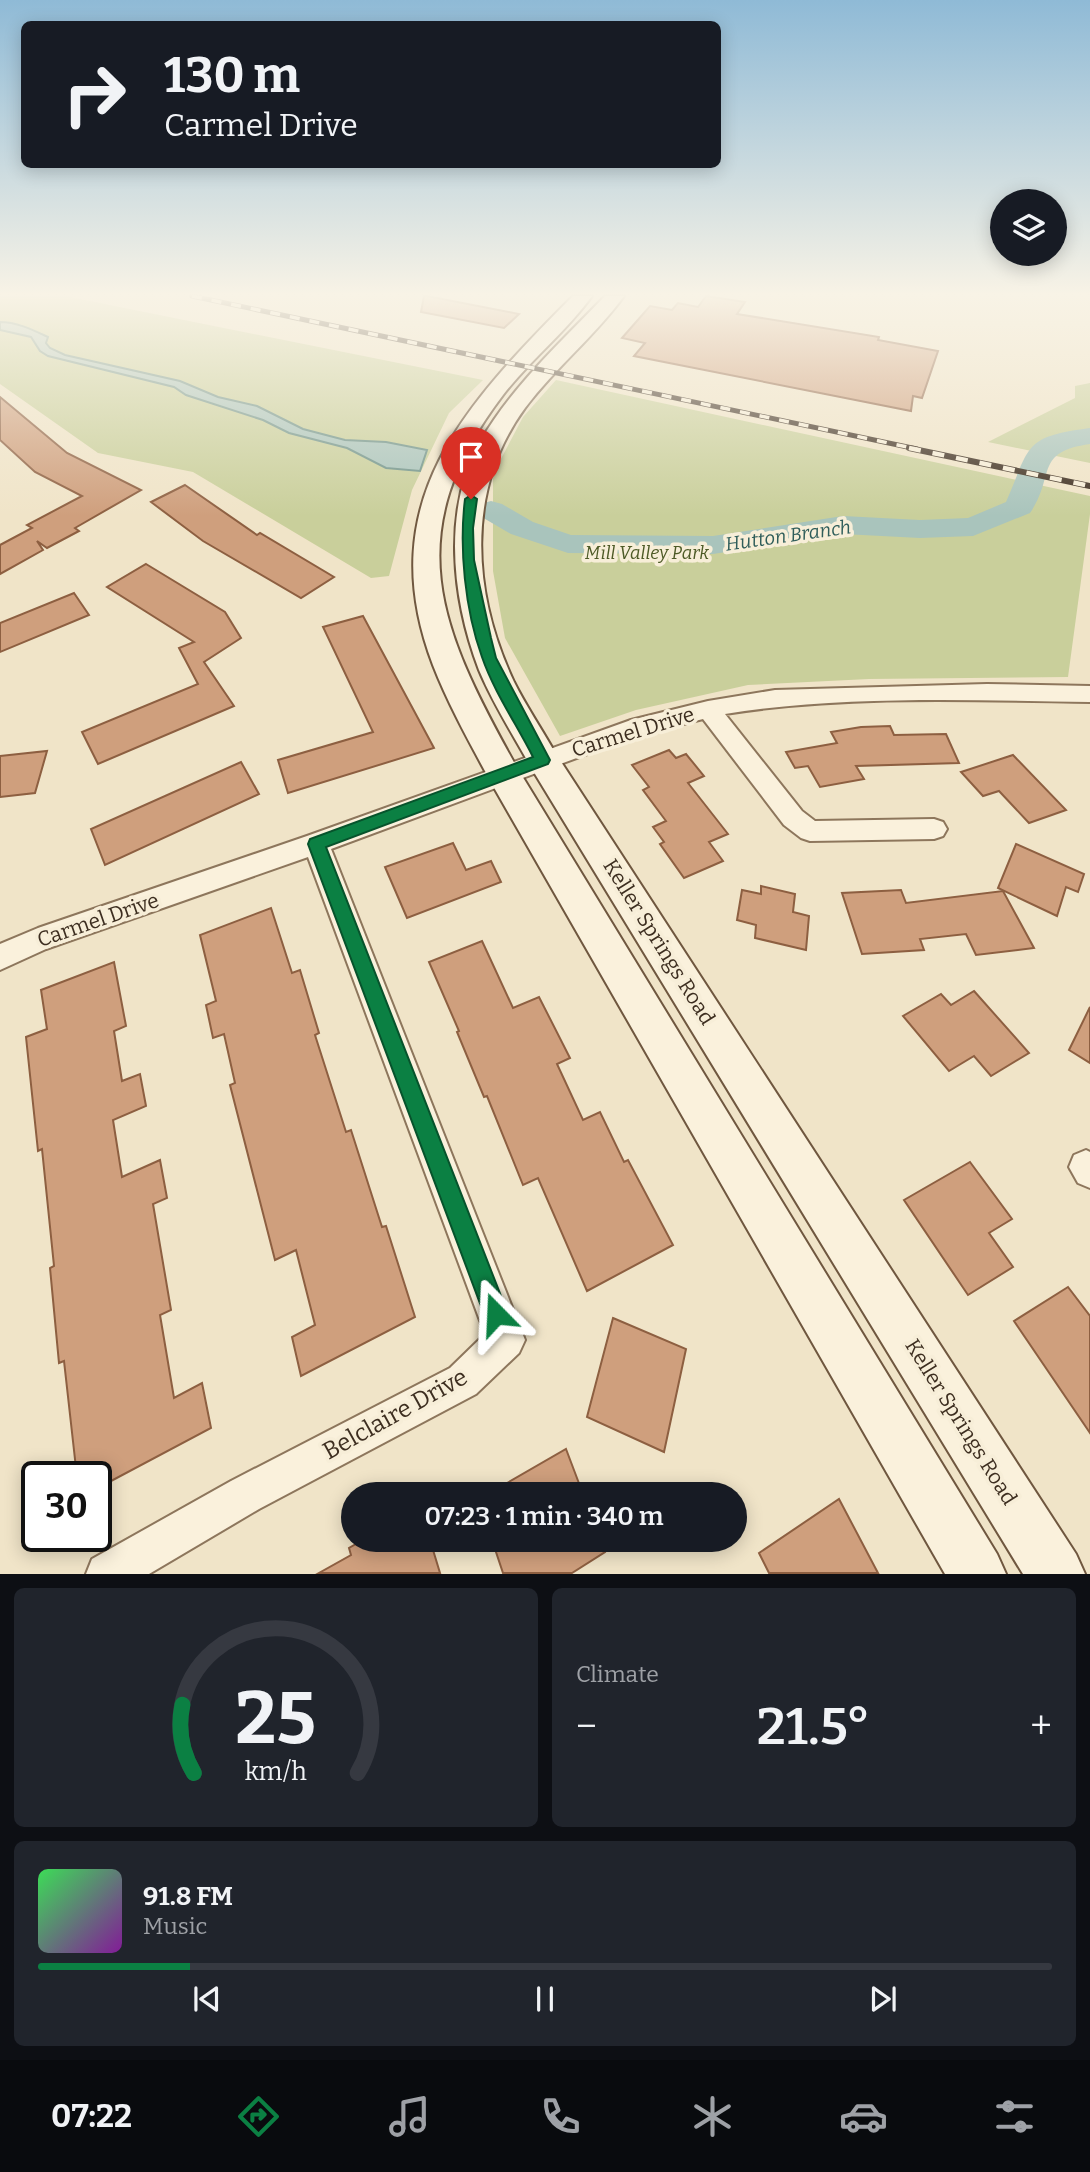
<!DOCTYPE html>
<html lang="en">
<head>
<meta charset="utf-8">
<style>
  body { margin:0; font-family:Bitter,serif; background:#20242c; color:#f1f3f6; height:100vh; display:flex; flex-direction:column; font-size:26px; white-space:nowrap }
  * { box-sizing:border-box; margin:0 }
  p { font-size:23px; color:#9ea1a6 }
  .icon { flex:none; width:38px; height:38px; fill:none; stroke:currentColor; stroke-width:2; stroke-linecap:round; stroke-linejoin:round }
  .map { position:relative; height:1574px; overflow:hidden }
  .sheet { display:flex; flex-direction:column; gap:14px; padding:14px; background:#0d0f14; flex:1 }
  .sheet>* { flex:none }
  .guide { position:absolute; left:21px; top:21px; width:700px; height:147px; border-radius:10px; box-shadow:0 4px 18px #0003; background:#171b24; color:#f1f3f6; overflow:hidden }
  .controls { position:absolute; left:990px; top:189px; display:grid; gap:14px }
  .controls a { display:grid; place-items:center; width:77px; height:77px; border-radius:50%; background:#171b24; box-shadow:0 4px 18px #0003; font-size:35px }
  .speed { position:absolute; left:21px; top:1461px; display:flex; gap:14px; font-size:35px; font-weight:700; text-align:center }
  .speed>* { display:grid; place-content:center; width:91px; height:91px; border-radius:50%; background:#171b24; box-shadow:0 4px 18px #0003; line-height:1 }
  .speed .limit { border:4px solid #111; border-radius:10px; background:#fff; color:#111 }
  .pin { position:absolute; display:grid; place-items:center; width:60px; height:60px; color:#fff; margin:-72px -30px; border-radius:50% 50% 50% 0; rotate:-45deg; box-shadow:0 0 7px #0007 }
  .pin .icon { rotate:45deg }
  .me { position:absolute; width:77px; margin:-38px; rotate:339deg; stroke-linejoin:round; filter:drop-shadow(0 0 5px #0008) }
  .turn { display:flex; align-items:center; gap:24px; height:147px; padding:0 28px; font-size:32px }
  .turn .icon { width:91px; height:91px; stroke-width:2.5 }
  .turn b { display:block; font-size:49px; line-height:60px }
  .big { font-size:52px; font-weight:600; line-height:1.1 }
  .sheet .card { flex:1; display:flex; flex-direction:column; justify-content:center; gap:10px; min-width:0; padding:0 24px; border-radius:10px; background:#20242c }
  .sheet .dial { align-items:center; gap:0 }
  .dial svg { height:182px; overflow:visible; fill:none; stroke:#363941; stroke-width:7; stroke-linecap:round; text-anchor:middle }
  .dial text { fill:#f1f3f6; stroke:none }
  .song { display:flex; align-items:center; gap:21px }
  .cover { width:84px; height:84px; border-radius:10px; background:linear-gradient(135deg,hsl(130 70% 55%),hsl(290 70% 35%)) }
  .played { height:7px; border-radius:4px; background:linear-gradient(90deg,#0b8043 15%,#363941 15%) }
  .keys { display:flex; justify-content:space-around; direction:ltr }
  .heat { display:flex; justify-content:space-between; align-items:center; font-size:38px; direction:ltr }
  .sheet .tiles { flex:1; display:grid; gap:14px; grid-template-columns:1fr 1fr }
  .card:last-child { grid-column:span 2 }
  .trip { position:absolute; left:341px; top:1482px; width:406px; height:70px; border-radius:35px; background:#171b24; box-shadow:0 4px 18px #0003; font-weight:600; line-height:70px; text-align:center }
  .dock { display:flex; height:112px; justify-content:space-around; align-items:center; background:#090b0e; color:#9ea1a6 }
  .dock .icon { width:49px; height:49px }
  .dock .current { color:#0b8043 }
  .dock b { font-size:32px; color:#f1f3f6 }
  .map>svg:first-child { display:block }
  .green { fill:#c9cf9b }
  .water { fill:#a9c4bc; stroke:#6f938a; stroke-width:2 }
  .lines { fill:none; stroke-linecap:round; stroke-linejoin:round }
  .river { fill:#a9c4bc; fill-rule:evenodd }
  .building { fill:#cf9f7d; stroke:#8d5f41; stroke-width:2 }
  .street-casing { stroke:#8d765c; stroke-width:4 }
  .secondary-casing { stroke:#6f573f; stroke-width:4 }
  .street { fill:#faf1dc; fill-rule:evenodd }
  .secondary { fill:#faf1dc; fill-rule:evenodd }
  .rail-far1-casing { stroke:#3d2e20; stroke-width:5 }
  .rail-casing { stroke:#3d2e20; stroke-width:6 }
  .rail-far1 { stroke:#f7eed8; stroke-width:3.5; stroke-dasharray:10; stroke-linecap:butt }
  .rail { stroke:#f7eed8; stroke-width:4.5; stroke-dasharray:12; stroke-linecap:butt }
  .route { fill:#0b8043; stroke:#07532c; stroke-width:2 }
  .labels { text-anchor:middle; stroke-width:7; stroke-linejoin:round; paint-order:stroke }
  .far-park-label { font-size:18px; font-style:italic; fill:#4d5a26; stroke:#f7eed8 }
  .far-water-label { font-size:19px; font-style:italic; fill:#2f5d5a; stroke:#f7eed8 }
  .street-label { font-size:21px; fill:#3d2e20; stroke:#f7eed8 }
  .near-street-label { font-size:24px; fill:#3d2e20; stroke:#f7eed8 }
</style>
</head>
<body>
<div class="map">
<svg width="1090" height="1574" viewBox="0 0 1090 1574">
  <rect width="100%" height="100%" fill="#f0e4c8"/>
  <g class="green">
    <polygon points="0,296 65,296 483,380 449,413 412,490 389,576 371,578 193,472 98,453 0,384"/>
    <polygon points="556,380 1090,496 1090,514 1068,677 869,679 748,685 636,710 560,736 505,638 493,571 493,474 523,417"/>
    <polygon points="1090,383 1090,463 988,442 1075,398 1075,386"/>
  </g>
  <path class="water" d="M 0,322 C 17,322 33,330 48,337 L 46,343 L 50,348 L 65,355 L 180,381 L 218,397 L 257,406 L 303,429 L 345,440 L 386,442 L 427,450 L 420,471 L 386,468 L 347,448 L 289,433 L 263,420 L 186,395 L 174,387 L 48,356 L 40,351 L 31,337 L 0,330 Z"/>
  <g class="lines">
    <path class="river" d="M 1090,428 L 1090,444 C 1033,452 1056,476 1030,513 L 973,536 L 920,538 L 843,534 L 713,554 L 568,553 L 511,534 L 480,516 L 476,510 L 480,504 L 491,501 L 502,504 L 533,522 L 571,535 L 713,536 L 843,516 L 920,520 L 968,518 L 1006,502 C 1031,444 1024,437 1090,428 Z"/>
  </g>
  <g class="building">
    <polygon points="424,296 427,296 519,314 504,328 421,312"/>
    <polygon points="706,296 745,302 737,314 879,337 878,340 938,351 922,398 913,396 911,411 634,356 645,343 622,338 650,306 672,310 678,303 698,307"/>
    <polygon points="0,397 67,453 141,490 75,528 79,531 47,548 37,541 43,550 0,574 0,545 32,528 27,525 82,496 35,472 0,440"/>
    <polygon points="185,485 257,535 260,533 334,577 301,598 203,541 151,502"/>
    <polygon points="146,564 225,612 241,638 204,662 234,706 98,764 82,732 198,684 179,648 194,642 107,587"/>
    <polygon points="74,593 89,615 0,652 0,623"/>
    <polygon points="363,616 434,748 288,793 278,760 373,732 323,627"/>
    <polygon points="890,726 894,735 946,734 959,763 856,766 864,779 820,787 808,766 795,768 786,752 837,743 831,732 861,727"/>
    <polygon points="669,750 676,758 686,754 704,776 688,783 728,834 709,842 723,861 684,878 660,844 664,842 653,827 666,821 643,790 649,787 632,765"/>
    <polygon points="47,751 35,793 0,797 0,756"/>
    <polygon points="1013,755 1066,810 1029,823 999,791 983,796 961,772"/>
    <polygon points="241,762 259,794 105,865 91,829"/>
    <polygon points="453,843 466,870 491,861 501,882 407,918 385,867"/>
    <polygon points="1016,844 1084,874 1078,892 1066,887 1057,916 998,888"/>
    <polygon points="761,886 795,894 793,912 809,916 806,950 755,938 756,925 737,920 742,890 761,894"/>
    <polygon points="901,890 906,903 1003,891 1034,948 976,955 966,934 920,939 924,950 862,954 842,893"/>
    <polygon points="271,908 292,973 300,970 319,1033 315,1035 346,1132 351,1130 382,1227 386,1226 415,1317 301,1376 292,1337 315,1325 296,1250 275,1260 230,1085 235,1083 224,1034 213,1038 206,1005 216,1001 200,935"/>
    <polygon points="482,941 513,1008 539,997 570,1058 557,1064 583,1120 600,1112 624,1162 628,1160 673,1245 587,1291 538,1178 523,1185 487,1096 484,1097 457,1032 459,1031 429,962"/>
    <polygon points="114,962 126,1026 114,1031 122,1081 140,1074 146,1106 113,1120 122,1177 160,1160 167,1198 153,1204 171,1310 160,1315 174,1398 202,1383 211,1428 96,1489 96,1477 77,1477 64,1361 59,1363 50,1268 54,1266 42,1149 38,1151 26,1037 47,1029 41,990"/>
    <polygon points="974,991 1029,1053 991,1076 974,1056 949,1071 903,1016 941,994 951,1005"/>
    <polygon points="1090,1007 1090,1063 1069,1050"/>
    <polygon points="970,1162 1012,1219 989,1233 1013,1267 968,1295 904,1200"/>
    <polygon points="1068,1287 1090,1316 1090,1433 1014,1321"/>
    <polygon points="613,1318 686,1349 664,1452 587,1417"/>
    <polygon points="566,1449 583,1494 488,1494"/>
    <polygon points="839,1499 878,1573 769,1573 759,1553"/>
    <polygon points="363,1540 430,1540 440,1573 319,1573 351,1555 349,1548"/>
    <polygon points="492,1540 600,1540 605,1552 572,1573 503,1573"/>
  </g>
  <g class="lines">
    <defs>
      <g id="street">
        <path d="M 987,684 L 1090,686 L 1090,702 C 970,700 843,695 725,714 L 802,811 L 815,821 L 934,819 L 943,822 L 947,829 L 943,836 L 934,839 L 810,841 L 801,838 L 784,825 L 703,719 L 636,736 L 331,849 L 525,1340 L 519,1353 L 476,1394 L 259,1509 L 149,1574 L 86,1574 L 92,1559 L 231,1481 L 450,1368 L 485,1334 L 308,857 L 46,949 L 0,970 L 0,944 L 38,928 L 307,836 L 631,720 L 708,701 L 775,690 Z"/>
        <polygon points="1086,1150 1090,1152 1090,1188 1078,1183 1069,1167 1074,1155"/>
      </g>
      <g id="secondary">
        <path d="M 573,296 L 592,296 C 566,332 530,360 503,395 C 397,534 439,628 516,766 L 997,1554 L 1006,1574 L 945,1574 L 492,784 C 471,745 449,706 433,665 C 371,502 465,405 573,296 Z"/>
        <path d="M 605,296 L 624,296 C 595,336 555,368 525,408 C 465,490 472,593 514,682 C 526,706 541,728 554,751 L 1076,1554 L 1085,1574 L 1023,1574 L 532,769 C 514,736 493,704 479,670 C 452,599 442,510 480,442 C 512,386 561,342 605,296 Z"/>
      </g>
    </defs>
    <use href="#street" class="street-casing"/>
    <use href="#secondary" class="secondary-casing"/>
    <use href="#street" class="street"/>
    <use href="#secondary" class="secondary"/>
    <defs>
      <polyline id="rail-far1" points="192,296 917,449"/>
      <polyline id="rail" points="909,448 1090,486"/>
    </defs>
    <use href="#rail-far1" class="rail-far1-casing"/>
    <use href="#rail" class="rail-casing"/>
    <use href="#rail-far1" class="rail-far1"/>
    <use href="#rail" class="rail"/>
  </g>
  <linearGradient id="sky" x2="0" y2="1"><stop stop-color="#8fbad6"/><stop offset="0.57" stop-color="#f8f3e6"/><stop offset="1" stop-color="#f8f3e6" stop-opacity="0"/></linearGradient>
  <rect width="1090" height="516" fill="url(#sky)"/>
  <path class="route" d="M 471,495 L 477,499 L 473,528 L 474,560 L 491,638 L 496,658 L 550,760 L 548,764 L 326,847 L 508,1314 L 505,1323 L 496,1326 L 488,1323 L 484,1314 L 308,844 L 310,839 L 533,757 C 517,725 494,692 482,657 C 465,610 459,548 465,499 Z"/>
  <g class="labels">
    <g class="far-park-label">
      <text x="647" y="559">Mill Valley Park</text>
    </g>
    <g class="far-water-label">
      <text transform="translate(788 535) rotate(-8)" y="7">Hutton Branch</text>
    </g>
    <g class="street-label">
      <text transform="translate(633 732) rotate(-17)" y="7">Carmel Drive</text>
      <text transform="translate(98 920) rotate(-19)" y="7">Carmel Drive</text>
      <text transform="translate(659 942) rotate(58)" y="7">Keller Springs Road</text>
      <text transform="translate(961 1422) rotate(58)" y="7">Keller Springs Road</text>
    </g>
    <g class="near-street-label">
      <text transform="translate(395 1414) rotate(-29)" y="8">Belclaire Drive</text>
    </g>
  </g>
</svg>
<div class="controls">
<a><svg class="icon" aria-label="layers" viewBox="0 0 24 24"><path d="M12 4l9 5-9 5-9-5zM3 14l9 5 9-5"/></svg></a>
</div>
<div class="speed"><div class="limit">30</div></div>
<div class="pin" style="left:471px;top:499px;background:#d93025"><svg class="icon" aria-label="arrive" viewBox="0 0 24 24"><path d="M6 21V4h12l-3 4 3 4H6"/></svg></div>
<svg class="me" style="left:496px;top:1314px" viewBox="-20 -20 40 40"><path d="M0-17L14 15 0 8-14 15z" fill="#0b8043" stroke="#fff" stroke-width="4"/></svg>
<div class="trip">07:23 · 1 min · 340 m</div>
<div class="guide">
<div class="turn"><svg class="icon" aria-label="right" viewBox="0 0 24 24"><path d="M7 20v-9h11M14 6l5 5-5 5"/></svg><div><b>130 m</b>Carmel Drive</div></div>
</div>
</div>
<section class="sheet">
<div class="tiles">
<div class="card dial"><svg viewBox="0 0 100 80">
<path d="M14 69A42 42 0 1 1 86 69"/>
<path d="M14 69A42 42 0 0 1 9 39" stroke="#0b8043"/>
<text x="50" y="56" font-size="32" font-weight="700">25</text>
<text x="50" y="72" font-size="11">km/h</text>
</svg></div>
<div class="card"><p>Climate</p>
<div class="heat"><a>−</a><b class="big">21.5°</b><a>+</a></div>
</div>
<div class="card">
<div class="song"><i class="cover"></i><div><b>91.8 FM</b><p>Music</p></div></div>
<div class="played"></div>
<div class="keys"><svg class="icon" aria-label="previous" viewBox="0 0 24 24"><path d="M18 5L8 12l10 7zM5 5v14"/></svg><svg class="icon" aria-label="pause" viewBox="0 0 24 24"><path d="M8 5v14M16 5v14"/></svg><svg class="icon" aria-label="next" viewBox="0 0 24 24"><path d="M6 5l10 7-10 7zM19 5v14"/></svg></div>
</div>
</div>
</section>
<nav class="dock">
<b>07:22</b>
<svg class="icon current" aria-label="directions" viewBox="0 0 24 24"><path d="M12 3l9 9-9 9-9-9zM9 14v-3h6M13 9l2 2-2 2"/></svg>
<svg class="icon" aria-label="music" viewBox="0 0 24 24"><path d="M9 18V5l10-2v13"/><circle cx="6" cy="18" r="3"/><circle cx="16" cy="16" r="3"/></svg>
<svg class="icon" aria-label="phone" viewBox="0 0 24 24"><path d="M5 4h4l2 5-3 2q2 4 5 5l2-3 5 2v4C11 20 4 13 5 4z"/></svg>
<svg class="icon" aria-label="climate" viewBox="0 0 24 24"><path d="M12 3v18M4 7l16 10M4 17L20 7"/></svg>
<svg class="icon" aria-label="car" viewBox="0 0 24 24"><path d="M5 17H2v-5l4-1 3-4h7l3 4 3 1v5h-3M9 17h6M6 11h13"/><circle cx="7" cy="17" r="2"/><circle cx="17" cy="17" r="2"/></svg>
<svg class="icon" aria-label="filters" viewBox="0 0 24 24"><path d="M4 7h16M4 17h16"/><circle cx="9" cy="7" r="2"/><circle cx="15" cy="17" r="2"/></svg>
</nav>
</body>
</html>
